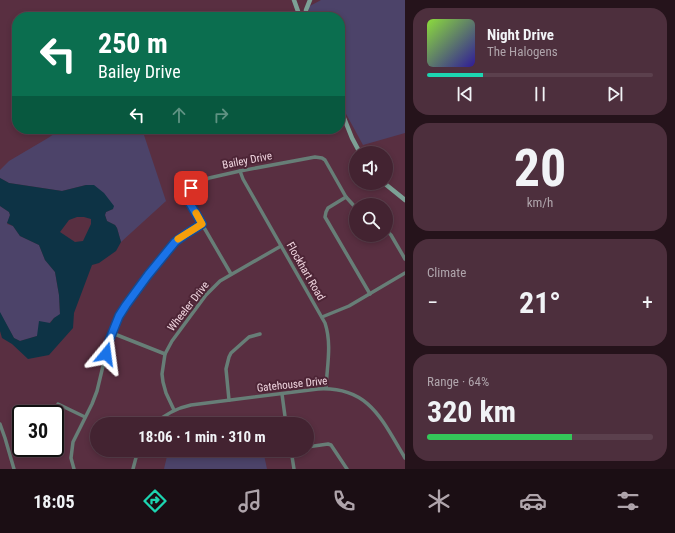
<!DOCTYPE html>
<html lang="en">
<head>
<meta charset="utf-8">
<style>
  body { margin:0; font-family:"Roboto Condensed",sans-serif; background:#4d2f3d; color:#f1f3f6; height:100vh; display:flex; flex-direction:column; font-size:15px; white-space:nowrap }
  * { box-sizing:border-box; margin:0 }
  p { font-size:13px; color:#afa4ab }
  .icon { flex:none; width:22px; height:22px; fill:none; stroke:currentColor; stroke-width:2; stroke-linecap:round; stroke-linejoin:round }
  .map { position:relative; flex:1; overflow:hidden }
  .side { display:flex; flex-direction:column; gap:8px; padding:8px; background:#25131b; width:270px }
  .side>* { flex:none }
  .hud { position:absolute; left:12px; top:12px; width:333px; height:122px; border-radius:16px; box-shadow:0 2px 6px #0003,0 0 0 1px #5b404d; background:#0b6e4f; color:#fff; overflow:hidden }
  .tools { position:absolute; left:349px; top:146px; display:grid; gap:8px }
  .tools a { display:grid; place-items:center; width:44px; height:44px; border-radius:50%; background:#432331; box-shadow:0 2px 6px #0003,0 0 0 1px #5b404d; font-size:20px }
  .speed { position:absolute; left:12px; top:405px; display:flex; gap:8px; font-size:20px; font-weight:700; text-align:center }
  .speed>* { display:grid; place-content:center; width:52px; height:52px; border-radius:50%; background:#432331; box-shadow:0 2px 6px #0003,0 0 0 1px #5b404d; line-height:1 }
  .speed .limit { border:2px solid #111; border-radius:6px; background:#fff; color:#111 }
  .pin { position:absolute; display:grid; place-items:center; width:34px; height:34px; color:#fff; margin:-17px; border-radius:8px; box-shadow:0 2px 6px #0006 }
  .me { position:absolute; width:44px; margin:-22px; rotate:16deg; stroke-linejoin:round; filter:drop-shadow(0 0 3px #0008) }
  .turn { display:flex; align-items:center; gap:14px; height:84px; padding:0 20px; font-size:18px }
  .turn .icon { width:52px; height:52px; stroke-width:2.5 }
  .turn b { display:block; font-size:28px; line-height:34px }
  .lanes { display:flex; align-items:center; height:38px; padding:0 20px; background:#0003; justify-content:center; gap:20px; direction:ltr }
  .lanes .off { opacity:.35 }
  .big { font-size:30px; font-weight:700; line-height:1.1 }
  .side .tile { flex:1; display:flex; flex-direction:column; justify-content:center; gap:6px; min-width:0; padding:0 14px; border-radius:16px; background:#4d2f3d }
  .side .dial { align-items:center; gap:0 }
  .dial b { font-size:52px; line-height:1 }
  .song { display:flex; align-items:center; gap:12px }
  .cover { width:48px; height:48px; border-radius:6px; background:linear-gradient(135deg,hsl(90 70% 55%),hsl(250 70% 35%)) }
  .played { height:4px; border-radius:2px; background:linear-gradient(90deg,#1dd5b1 25%,#5b404d 25%) }
  .keys { display:flex; justify-content:space-around; direction:ltr }
  .heat { display:flex; justify-content:space-between; align-items:center; font-size:22px; direction:ltr }
  .charge { height:6px; border-radius:3px; background:linear-gradient(90deg,#34c759 64%,#5b404d 0) }
  .trip { position:absolute; left:90px; top:417px; width:224px; height:40px; border-radius:20px; background:#432331; box-shadow:0 2px 6px #0003,0 0 0 1px #5b404d; font-weight:700; line-height:40px; text-align:center }
  .menu { display:flex; height:64px; justify-content:space-around; align-items:center; background:#1b0e14; color:#afa4ab }
  .menu .icon { width:28px; height:28px }
  .menu .active { color:#1dd5b1 }
  .menu b { font-size:18px; color:#f1f3f6 }
  main { display:flex; flex:1; min-height:0 }
  .map>svg:first-child { display:block }
  .green { fill:#4c4369 }
  .water { fill:#0d3345; fill-rule:evenodd }
  .lines { fill:none; stroke-linecap:round; stroke-linejoin:round }
  .minor { stroke:#677e77; stroke-width:3.5 }
  .secondary { stroke:#7ca196; stroke-width:4.5 }
  .route-casing { stroke:#114b97; stroke-width:10 }
  .route { stroke:#1a73e8; stroke-width:7 }
  .slow { stroke:#f59e0b; stroke-width:7 }
  .labels { text-anchor:middle; stroke-width:4; stroke-linejoin:round; paint-order:stroke }
  .street-label { font-size:11px; fill:#f1d6e0; stroke:#4d2536 }
</style>
</head>
<body>
<main>
<div class="map">
<svg width="405" height="469" viewBox="0 0 405 469">
  <rect width="100%" height="100%" fill="#592f41"/>
  <g class="green">
    <polygon points="321,0 405,0 405,133 363,145 345,112 340,99 340,17 311,17 308,7"/>
    <polygon points="55,129 142,129 166,201 121,242 117,228 115,225 107,221 105,215 106,212 113,209 86,185 62,191 9,183 0,178 0,170 9,161 48,138 54,134"/>
    <polygon points="0,206 9,212 10,215 7,224 13,226 20,236 39,245 45,260 55,272 59,295 60,315 54,318 37,336 20,341 14,338 0,313 0,328"/>
    <polygon points="171,450 263,450 267,469 164,469 167,456"/>
  </g>
  <path class="water" d="M 0,178 L 9,183 L 62,191 L 86,185 L 94,185 L 104,193 L 114,206 L 113,209 L 106,212 L 105,215 L 107,221 L 115,225 L 117,228 L 121,242 L 116,251 L 99,263 L 92,265 L 74,313 L 73,328 L 49,355 L 28,359 L 12,344 L 2,338 L 0,331 L 0,312 L 14,338 L 20,341 L 37,336 L 39,321 L 50,323 L 54,318 L 60,314 L 59,295 L 55,272 L 45,260 L 39,245 L 20,236 L 13,226 L 7,223 L 10,215 L 9,212 L 0,206 ZM 77,217 L 84,217 L 91,219 L 91,224 L 83,241 L 75,242 L 60,232 L 69,220 Z"/>
  <g class="lines">
    <g class="minor">
      <path d="M 240,171 L 243,179 L 325,323 C 332,344 327,366 326,388"/>
      <polyline points="346,197 328,208 326,212 325,217 370,294"/>
      <polyline points="386,230 391,235 405,259"/>
      <polyline points="231,274 188,200 188,194 191,188 209,178 240,171 315,157 322,158 325,160 346,197 356,208"/>
      <polyline points="322,317 349,306 405,273"/>
      <polyline points="112,333 165,354"/>
      <polyline points="282,394 286,424"/>
      <polyline points="229,400 226,369 229,357 231,353 249,337 260,334"/>
      <polyline points="58,404 85,417"/>
      <polyline points="174,410 166,393 163,382 162,374 165,354 172,341 206,295 220,281 281,246"/>
      <polyline points="0,424 5,438 14,469"/>
      <path d="M 155,424 C 165,414 177,408 191,405 L 318,389 C 369,386 382,420 405,458"/>
      <polyline points="307,447 328,444 331,445 347,469"/>
      <polyline points="291,450 294,469"/>
      <polyline points="74,469 71,458 73,442 92,404 97,391 109,341 119,316 126,305 148,275 172,245 180,238 202,224"/>
      <polyline points="133,469 138,450"/>
    </g>
    <g class="secondary">
      <polyline points="294,0 300,17"/>
      <polyline points="306,17 306,10 310,0"/>
      <polyline points="340,108 352,138 360,153"/>
      <polyline points="384,183 405,200"/>
    </g>
  </g>
  <g class="lines">
    <defs>
      <polyline id="route" points="106,354 109,341 119,316 126,305 148,275 175,242 186,234 202,224 188,200 188,194 191,188"/>
    </defs>
    <use href="#route" class="route-casing"/>
    <use href="#route" class="route"/>
    <polyline class="slow" points="178,239 202,224 196,213"/>
  </g>
  <g class="labels">
    <g class="street-label">
      <text transform="translate(247 160) rotate(-11)" y="4">Bailey Drive</text>
      <text transform="translate(306 271) rotate(60)" y="4">Flockhart Road</text>
      <text transform="translate(188 306) rotate(-52)" y="4">Wheeler Drive</text>
      <text transform="translate(292 384) rotate(-6)" y="4">Gatehouse Drive</text>
    </g>
  </g>
</svg>
<div class="tools">
<a><svg class="icon" aria-label="sound" viewBox="0 0 24 24"><path d="M4 9h4l5-4v14l-5-4H4zM17 9q2 3 0 6"/></svg></a>
<a><svg class="icon" aria-label="search" viewBox="0 0 24 24"><circle cx="10" cy="10" r="6"/><path d="M15 15l6 6"/></svg></a>
</div>
<div class="speed"><div class="limit">30</div></div>
<div class="pin" style="left:191px;top:188px;background:#d93025"><svg class="icon" aria-label="arrive" viewBox="0 0 24 24"><path d="M6 21V4h12l-3 4 3 4H6"/></svg></div>
<svg class="me" style="left:106px;top:354px" viewBox="-20 -20 40 40"><path d="M0-17L14 15 0 8-14 15z" fill="#1a73e8" stroke="#fff" stroke-width="4"/></svg>
<div class="trip">18:06 · 1 min · 310 m</div>
<div class="hud">
<div class="turn"><svg class="icon" aria-label="left" viewBox="0 0 24 24"><path d="M17 20v-9H6M10 6l-5 5 5 5"/></svg><div><b>250 m</b>Bailey Drive</div></div>
<div class="lanes"><svg class="icon" aria-label="left" viewBox="0 0 24 24"><path d="M17 20v-9H6M10 6l-5 5 5 5"/></svg><svg class="icon off" aria-label="ahead" viewBox="0 0 24 24"><path d="M12 20V5M6 11l6-6 6 6"/></svg><svg class="icon off" aria-label="right" viewBox="0 0 24 24"><path d="M7 20v-9h11M14 6l5 5-5 5"/></svg></div>
</div>
</div>
<section class="side">
<div class="tile">
<div class="song"><i class="cover"></i><div><b>Night Drive</b><p>The Halogens</p></div></div>
<div class="played"></div>
<div class="keys"><svg class="icon" aria-label="previous" viewBox="0 0 24 24"><path d="M18 5L8 12l10 7zM5 5v14"/></svg><svg class="icon" aria-label="pause" viewBox="0 0 24 24"><path d="M8 5v14M16 5v14"/></svg><svg class="icon" aria-label="next" viewBox="0 0 24 24"><path d="M6 5l10 7-10 7zM19 5v14"/></svg></div>
</div>
<div class="tile dial"><b>20</b><p>km/h</p></div>
<div class="tile"><p>Climate</p>
<div class="heat"><a>−</a><b class="big">21°</b><a>+</a></div>
</div>
<div class="tile"><p>Range · 64%</p><b class="big">320 km</b><div class="charge"></div></div>
</section>
</main>
<nav class="menu">
<b>18:05</b>
<svg class="icon active" aria-label="directions" viewBox="0 0 24 24"><path d="M12 3l9 9-9 9-9-9zM9 14v-3h6M13 9l2 2-2 2"/></svg>
<svg class="icon" aria-label="music" viewBox="0 0 24 24"><path d="M9 18V5l10-2v13"/><circle cx="6" cy="18" r="3"/><circle cx="16" cy="16" r="3"/></svg>
<svg class="icon" aria-label="phone" viewBox="0 0 24 24"><path d="M5 4h4l2 5-3 2q2 4 5 5l2-3 5 2v4C11 20 4 13 5 4z"/></svg>
<svg class="icon" aria-label="climate" viewBox="0 0 24 24"><path d="M12 3v18M4 7l16 10M4 17L20 7"/></svg>
<svg class="icon" aria-label="car" viewBox="0 0 24 24"><path d="M5 17H2v-5l4-1 3-4h7l3 4 3 1v5h-3M9 17h6M6 11h13"/><circle cx="7" cy="17" r="2"/><circle cx="17" cy="17" r="2"/></svg>
<svg class="icon" aria-label="filters" viewBox="0 0 24 24"><path d="M4 7h16M4 17h16"/><circle cx="9" cy="7" r="2"/><circle cx="15" cy="17" r="2"/></svg>
</nav>
</body>
</html>
